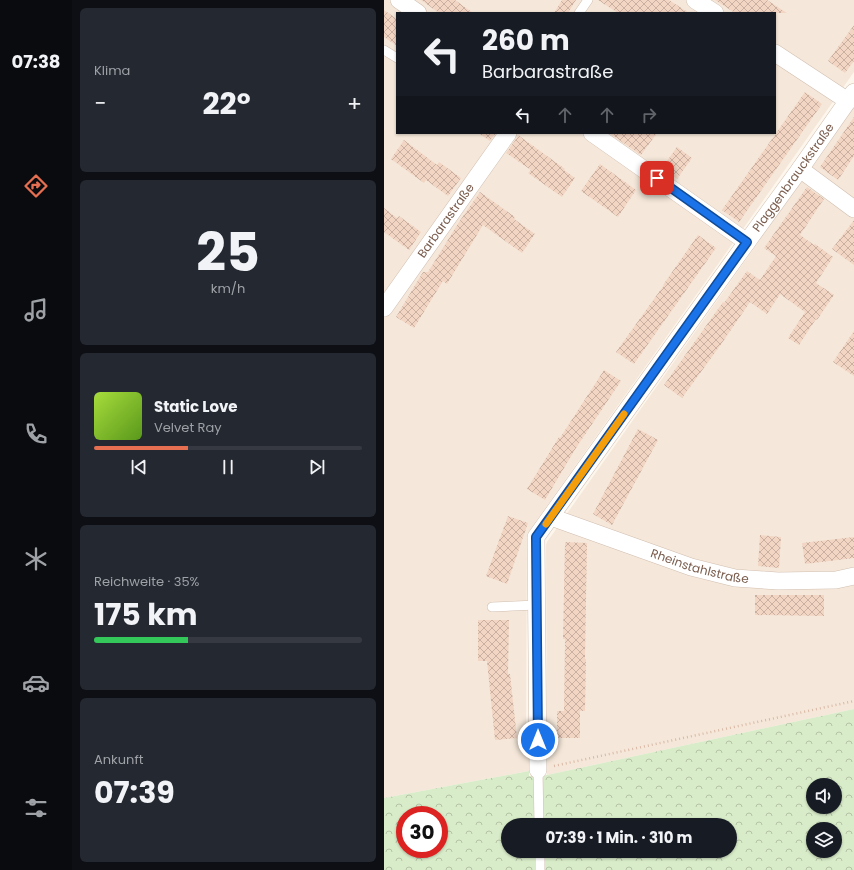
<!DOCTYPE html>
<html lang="de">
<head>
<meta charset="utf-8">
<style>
  body { margin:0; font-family:Poppins,sans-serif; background:#242831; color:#f1f3f6; height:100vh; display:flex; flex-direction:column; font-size:15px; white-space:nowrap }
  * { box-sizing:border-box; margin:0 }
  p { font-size:13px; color:#9ea1a6 }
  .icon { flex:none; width:22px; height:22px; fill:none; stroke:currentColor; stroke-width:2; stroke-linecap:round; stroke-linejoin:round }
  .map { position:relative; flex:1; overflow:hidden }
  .details { display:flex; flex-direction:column; gap:8px; padding:8px; background:#0d0f14; width:312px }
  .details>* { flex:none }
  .hud { position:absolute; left:12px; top:12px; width:380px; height:122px; border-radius:0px; box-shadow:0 1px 3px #0004; background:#171b24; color:#f1f3f6; overflow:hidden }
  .fabs { position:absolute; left:422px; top:778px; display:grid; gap:8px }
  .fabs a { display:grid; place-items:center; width:36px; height:36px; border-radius:50%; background:#171b24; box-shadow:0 1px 3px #0004; font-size:20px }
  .speed { position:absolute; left:12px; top:806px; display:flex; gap:8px; font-size:20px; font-weight:700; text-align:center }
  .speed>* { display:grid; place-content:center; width:52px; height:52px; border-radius:50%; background:#171b24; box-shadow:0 1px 3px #0004; line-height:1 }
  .speed .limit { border:6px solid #d22; background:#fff; color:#111 }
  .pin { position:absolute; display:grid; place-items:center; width:34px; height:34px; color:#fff; margin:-17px; border-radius:8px; box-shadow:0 2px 6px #0006 }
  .me { position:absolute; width:44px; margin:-22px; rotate:0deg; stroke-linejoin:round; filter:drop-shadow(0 0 3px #0008) }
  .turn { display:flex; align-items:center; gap:14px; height:84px; padding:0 20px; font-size:18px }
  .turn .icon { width:52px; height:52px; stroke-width:2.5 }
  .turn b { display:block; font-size:28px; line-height:34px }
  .lanes { display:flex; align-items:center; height:38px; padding:0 20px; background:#0003; justify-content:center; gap:20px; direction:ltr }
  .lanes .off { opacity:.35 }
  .big { font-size:30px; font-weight:700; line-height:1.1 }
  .details .widget { flex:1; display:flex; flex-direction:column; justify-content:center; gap:6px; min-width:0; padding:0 14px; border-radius:6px; background:#242831 }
  .details .dial { align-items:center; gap:0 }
  .dial b { font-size:52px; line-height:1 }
  .song { display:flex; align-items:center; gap:12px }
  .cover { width:48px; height:48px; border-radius:6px; background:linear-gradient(135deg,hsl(80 70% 55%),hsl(90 70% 35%)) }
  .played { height:4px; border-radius:2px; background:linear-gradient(90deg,#e76f51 35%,#363941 35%) }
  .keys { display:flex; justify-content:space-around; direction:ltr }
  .heat { display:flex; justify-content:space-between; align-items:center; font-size:22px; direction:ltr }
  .charge { height:6px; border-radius:3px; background:linear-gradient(90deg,#34c759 35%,#363941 0) }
  .trip { position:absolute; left:117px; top:818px; width:236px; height:40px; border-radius:20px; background:#171b24; box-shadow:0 1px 3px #0004; font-weight:700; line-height:40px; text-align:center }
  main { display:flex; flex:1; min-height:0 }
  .menu { display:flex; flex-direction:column; width:72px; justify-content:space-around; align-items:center; background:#090b0e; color:#9ea1a6 }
  .menu .icon { width:28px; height:28px }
  .menu .active { color:#e76f51 }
  .menu b { font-size:18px; color:#f1f3f6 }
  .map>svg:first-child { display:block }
  .residential { fill:#f5e8da; fill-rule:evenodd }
  .forest { fill:url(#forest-crowns); fill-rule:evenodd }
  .building { fill:url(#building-cross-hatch) }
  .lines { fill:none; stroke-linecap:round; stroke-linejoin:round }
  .lane-casing { stroke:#d1beb0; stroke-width:10 }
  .street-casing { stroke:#d1beb0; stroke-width:18 }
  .path { stroke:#d9b8a5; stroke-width:2.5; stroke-dasharray:1 3; stroke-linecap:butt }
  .lane { stroke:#fff; stroke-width:9 }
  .street { stroke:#fff; stroke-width:17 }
  .route-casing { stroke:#114b97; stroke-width:10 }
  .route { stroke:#1a73e8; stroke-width:7 }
  .slow { stroke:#f59e0b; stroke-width:7 }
  .labels { text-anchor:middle; stroke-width:3; stroke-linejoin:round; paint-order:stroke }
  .street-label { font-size:12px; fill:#7a5c4d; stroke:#fffaf3 }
</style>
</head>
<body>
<main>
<nav class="menu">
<b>07:38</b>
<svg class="icon active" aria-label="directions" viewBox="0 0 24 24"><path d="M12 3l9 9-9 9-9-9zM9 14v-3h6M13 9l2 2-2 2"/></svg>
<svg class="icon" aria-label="music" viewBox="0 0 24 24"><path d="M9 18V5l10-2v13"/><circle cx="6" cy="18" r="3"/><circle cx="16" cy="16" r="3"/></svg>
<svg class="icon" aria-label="phone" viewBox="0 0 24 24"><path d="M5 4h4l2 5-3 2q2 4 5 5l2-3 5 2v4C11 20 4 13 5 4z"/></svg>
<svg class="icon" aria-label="climate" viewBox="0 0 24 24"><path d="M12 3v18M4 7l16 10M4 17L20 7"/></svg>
<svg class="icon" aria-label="car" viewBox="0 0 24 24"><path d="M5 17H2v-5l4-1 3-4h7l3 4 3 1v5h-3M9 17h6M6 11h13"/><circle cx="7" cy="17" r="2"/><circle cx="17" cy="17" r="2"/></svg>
<svg class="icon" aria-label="filters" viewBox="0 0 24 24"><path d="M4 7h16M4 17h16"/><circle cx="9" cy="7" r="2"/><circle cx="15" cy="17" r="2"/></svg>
</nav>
<section class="details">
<div class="widget"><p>Klima</p>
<div class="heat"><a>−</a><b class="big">22°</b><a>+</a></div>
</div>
<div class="widget dial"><b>25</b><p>km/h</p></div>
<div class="widget">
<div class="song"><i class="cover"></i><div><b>Static Love</b><p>Velvet Ray</p></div></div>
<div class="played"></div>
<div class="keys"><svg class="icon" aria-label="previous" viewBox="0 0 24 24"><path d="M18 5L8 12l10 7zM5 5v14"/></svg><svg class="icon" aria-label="pause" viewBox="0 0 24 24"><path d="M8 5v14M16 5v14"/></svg><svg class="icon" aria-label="next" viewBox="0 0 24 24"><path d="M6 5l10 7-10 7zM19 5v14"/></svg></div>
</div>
<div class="widget"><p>Reichweite · 35%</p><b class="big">175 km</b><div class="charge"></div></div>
<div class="widget"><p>Ankunft</p><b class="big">07:39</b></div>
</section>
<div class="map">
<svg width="470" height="870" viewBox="0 0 470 870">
  <defs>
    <pattern id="forest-crowns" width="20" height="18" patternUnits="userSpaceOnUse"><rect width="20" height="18" fill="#d8ecc9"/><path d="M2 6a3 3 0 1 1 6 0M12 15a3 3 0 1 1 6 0" fill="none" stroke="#b4c2a5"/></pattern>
    <pattern id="building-cross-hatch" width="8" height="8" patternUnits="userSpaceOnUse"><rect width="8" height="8" fill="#f3d5c3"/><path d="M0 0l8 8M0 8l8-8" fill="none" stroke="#cab0a1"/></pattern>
  </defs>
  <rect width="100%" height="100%" fill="#fdf6ec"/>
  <g class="residential">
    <path d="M 0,0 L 470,0 L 470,72 L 143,534 L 142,748 L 146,751 L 145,771 L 0,798 ZM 13,13 L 391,13 L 391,133 L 13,133 Z"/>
    <polygon points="470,107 470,709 163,775 162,545 163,542 404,200 439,152"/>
  </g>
  <path class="forest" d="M 470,709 L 470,870 L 0,870 L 0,798 L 145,771 L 145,776 L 163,775 ZM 429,785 L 451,785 L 451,807 L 429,807 ZM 21,815 L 55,815 L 55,849 L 21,849 ZM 124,825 L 346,825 L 346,851 L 124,851 ZM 429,829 L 451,829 L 451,851 L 429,851 Z"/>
  <g class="building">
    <polygon points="37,0 71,0 89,13 55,13"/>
    <polygon points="178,0 192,0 184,13 170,13"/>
    <polygon points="214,0 285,0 305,13 234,13"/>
    <polygon points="331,0 383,0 403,13 351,13"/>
    <polygon points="0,10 13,19 13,46 0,37"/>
    <polygon points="470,25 470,61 461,73 444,61"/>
    <polygon points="421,92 438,104 355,222 338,210"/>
    <polygon points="470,117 470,156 454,180 436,167"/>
    <polygon points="94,133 112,133 106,141"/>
    <polygon points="225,133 273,133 257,155"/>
    <polygon points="134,135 181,169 180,170 191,178 178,197 144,173 147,170 122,153 132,139"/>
    <polygon points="20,140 53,165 55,162 77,178 64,196 42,180 40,183 7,159"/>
    <polygon points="293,147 308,158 293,179 278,168"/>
    <polygon points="216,164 252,190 234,217 197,191"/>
    <polygon points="423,187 440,199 416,235 430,245 431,244 449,257 432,283 450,295 433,320 432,319 415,345 404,338 421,312 396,294 383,314 366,302 338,343 298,398 280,385 339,302 340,303 363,271 376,280 392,256 380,248"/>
    <polygon points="96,192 131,217 130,219 151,234 138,253 99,225 63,284 59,281 30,328 12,317 39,272 44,272 75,222"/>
    <polygon points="0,208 13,218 15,216 37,232 25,250 0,232"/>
    <polygon points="470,220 470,265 448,249"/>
    <polygon points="314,235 332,248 250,364 232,352 280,285 279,285"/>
    <polygon points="470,331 470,376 449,362"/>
    <polygon points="220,370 237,381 192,448 161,500 143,489 175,437 176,438"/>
    <polygon points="254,429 274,440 228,525 209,514"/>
    <polygon points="124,516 144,523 123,584 102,576"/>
    <polygon points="376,535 397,537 395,568 374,566"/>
    <polygon points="470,537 470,558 421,564 418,543"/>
    <polygon points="181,542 203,543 201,659 202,659 201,711 196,711 196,738 173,738 173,711 180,711 181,639 179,639"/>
    <polygon points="371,595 440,595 440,616 371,615"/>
    <polygon points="94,620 125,620 124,674 126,674 133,738 111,740 103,661 94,661"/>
  </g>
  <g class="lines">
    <defs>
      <g id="lane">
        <polyline points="195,13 204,0"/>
        <polyline points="0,50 13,58"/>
        <polyline points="108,607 153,605"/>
        <polyline points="154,770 155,825"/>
        <polyline points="156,851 156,870"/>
      </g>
      <g id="street">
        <polyline points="15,0 34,13"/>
        <polyline points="311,0 331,13"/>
        <polyline points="391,53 464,101"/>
        <polyline points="208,133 363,242"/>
        <polyline points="416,169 470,209"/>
        <path id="s1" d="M 0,308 L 124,133"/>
        <path id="s2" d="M 167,517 L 307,567 L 351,578 L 394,581 L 452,580 L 470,576"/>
        <path id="s3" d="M 154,770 L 152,537 L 363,242 L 416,169 L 470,92"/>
      </g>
    </defs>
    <use href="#lane" class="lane-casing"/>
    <use href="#street" class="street-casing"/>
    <polyline class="path" points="170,766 470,701"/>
    <use href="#lane" class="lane"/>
    <use href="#street" class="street"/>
  </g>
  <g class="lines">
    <defs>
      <polyline id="route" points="154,740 152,537 363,242 273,178"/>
    </defs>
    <use href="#route" class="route-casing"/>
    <use href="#route" class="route"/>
    <polyline class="slow" points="162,524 240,414"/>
  </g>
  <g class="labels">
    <g class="street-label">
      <text dy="4" stroke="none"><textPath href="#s3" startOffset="675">Plaggenbrauckstraße</textPath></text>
      <text dy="4" stroke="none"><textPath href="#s1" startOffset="107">Barbarastraße</textPath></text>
      <text dy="4" stroke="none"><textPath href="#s2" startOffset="157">Rheinstahlstraße</textPath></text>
    </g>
  </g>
</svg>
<div class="fabs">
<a><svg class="icon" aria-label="sound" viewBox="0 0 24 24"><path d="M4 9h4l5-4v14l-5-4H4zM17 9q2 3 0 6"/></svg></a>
<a><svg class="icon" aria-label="layers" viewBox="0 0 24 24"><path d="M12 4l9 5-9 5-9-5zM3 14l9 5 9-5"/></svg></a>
</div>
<div class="speed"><div class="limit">30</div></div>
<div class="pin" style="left:273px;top:178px;background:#d93025"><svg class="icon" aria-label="arrive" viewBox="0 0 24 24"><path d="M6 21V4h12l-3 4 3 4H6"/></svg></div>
<svg class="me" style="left:154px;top:740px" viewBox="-20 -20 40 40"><circle r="17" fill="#1a73e8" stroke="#fff" stroke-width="3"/><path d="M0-11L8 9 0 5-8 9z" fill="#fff"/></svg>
<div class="trip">07:39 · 1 Min. · 310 m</div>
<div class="hud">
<div class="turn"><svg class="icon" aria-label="left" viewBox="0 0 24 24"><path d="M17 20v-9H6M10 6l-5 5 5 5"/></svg><div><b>260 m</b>Barbarastraße</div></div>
<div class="lanes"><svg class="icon" aria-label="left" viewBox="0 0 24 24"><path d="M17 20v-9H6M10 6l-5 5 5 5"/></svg><svg class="icon off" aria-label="ahead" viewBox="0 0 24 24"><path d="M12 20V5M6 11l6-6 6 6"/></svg><svg class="icon off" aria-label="ahead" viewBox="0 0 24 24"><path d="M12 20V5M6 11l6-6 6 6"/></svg><svg class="icon off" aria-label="right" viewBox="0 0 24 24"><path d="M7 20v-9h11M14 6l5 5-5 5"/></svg></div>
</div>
</div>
</main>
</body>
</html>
